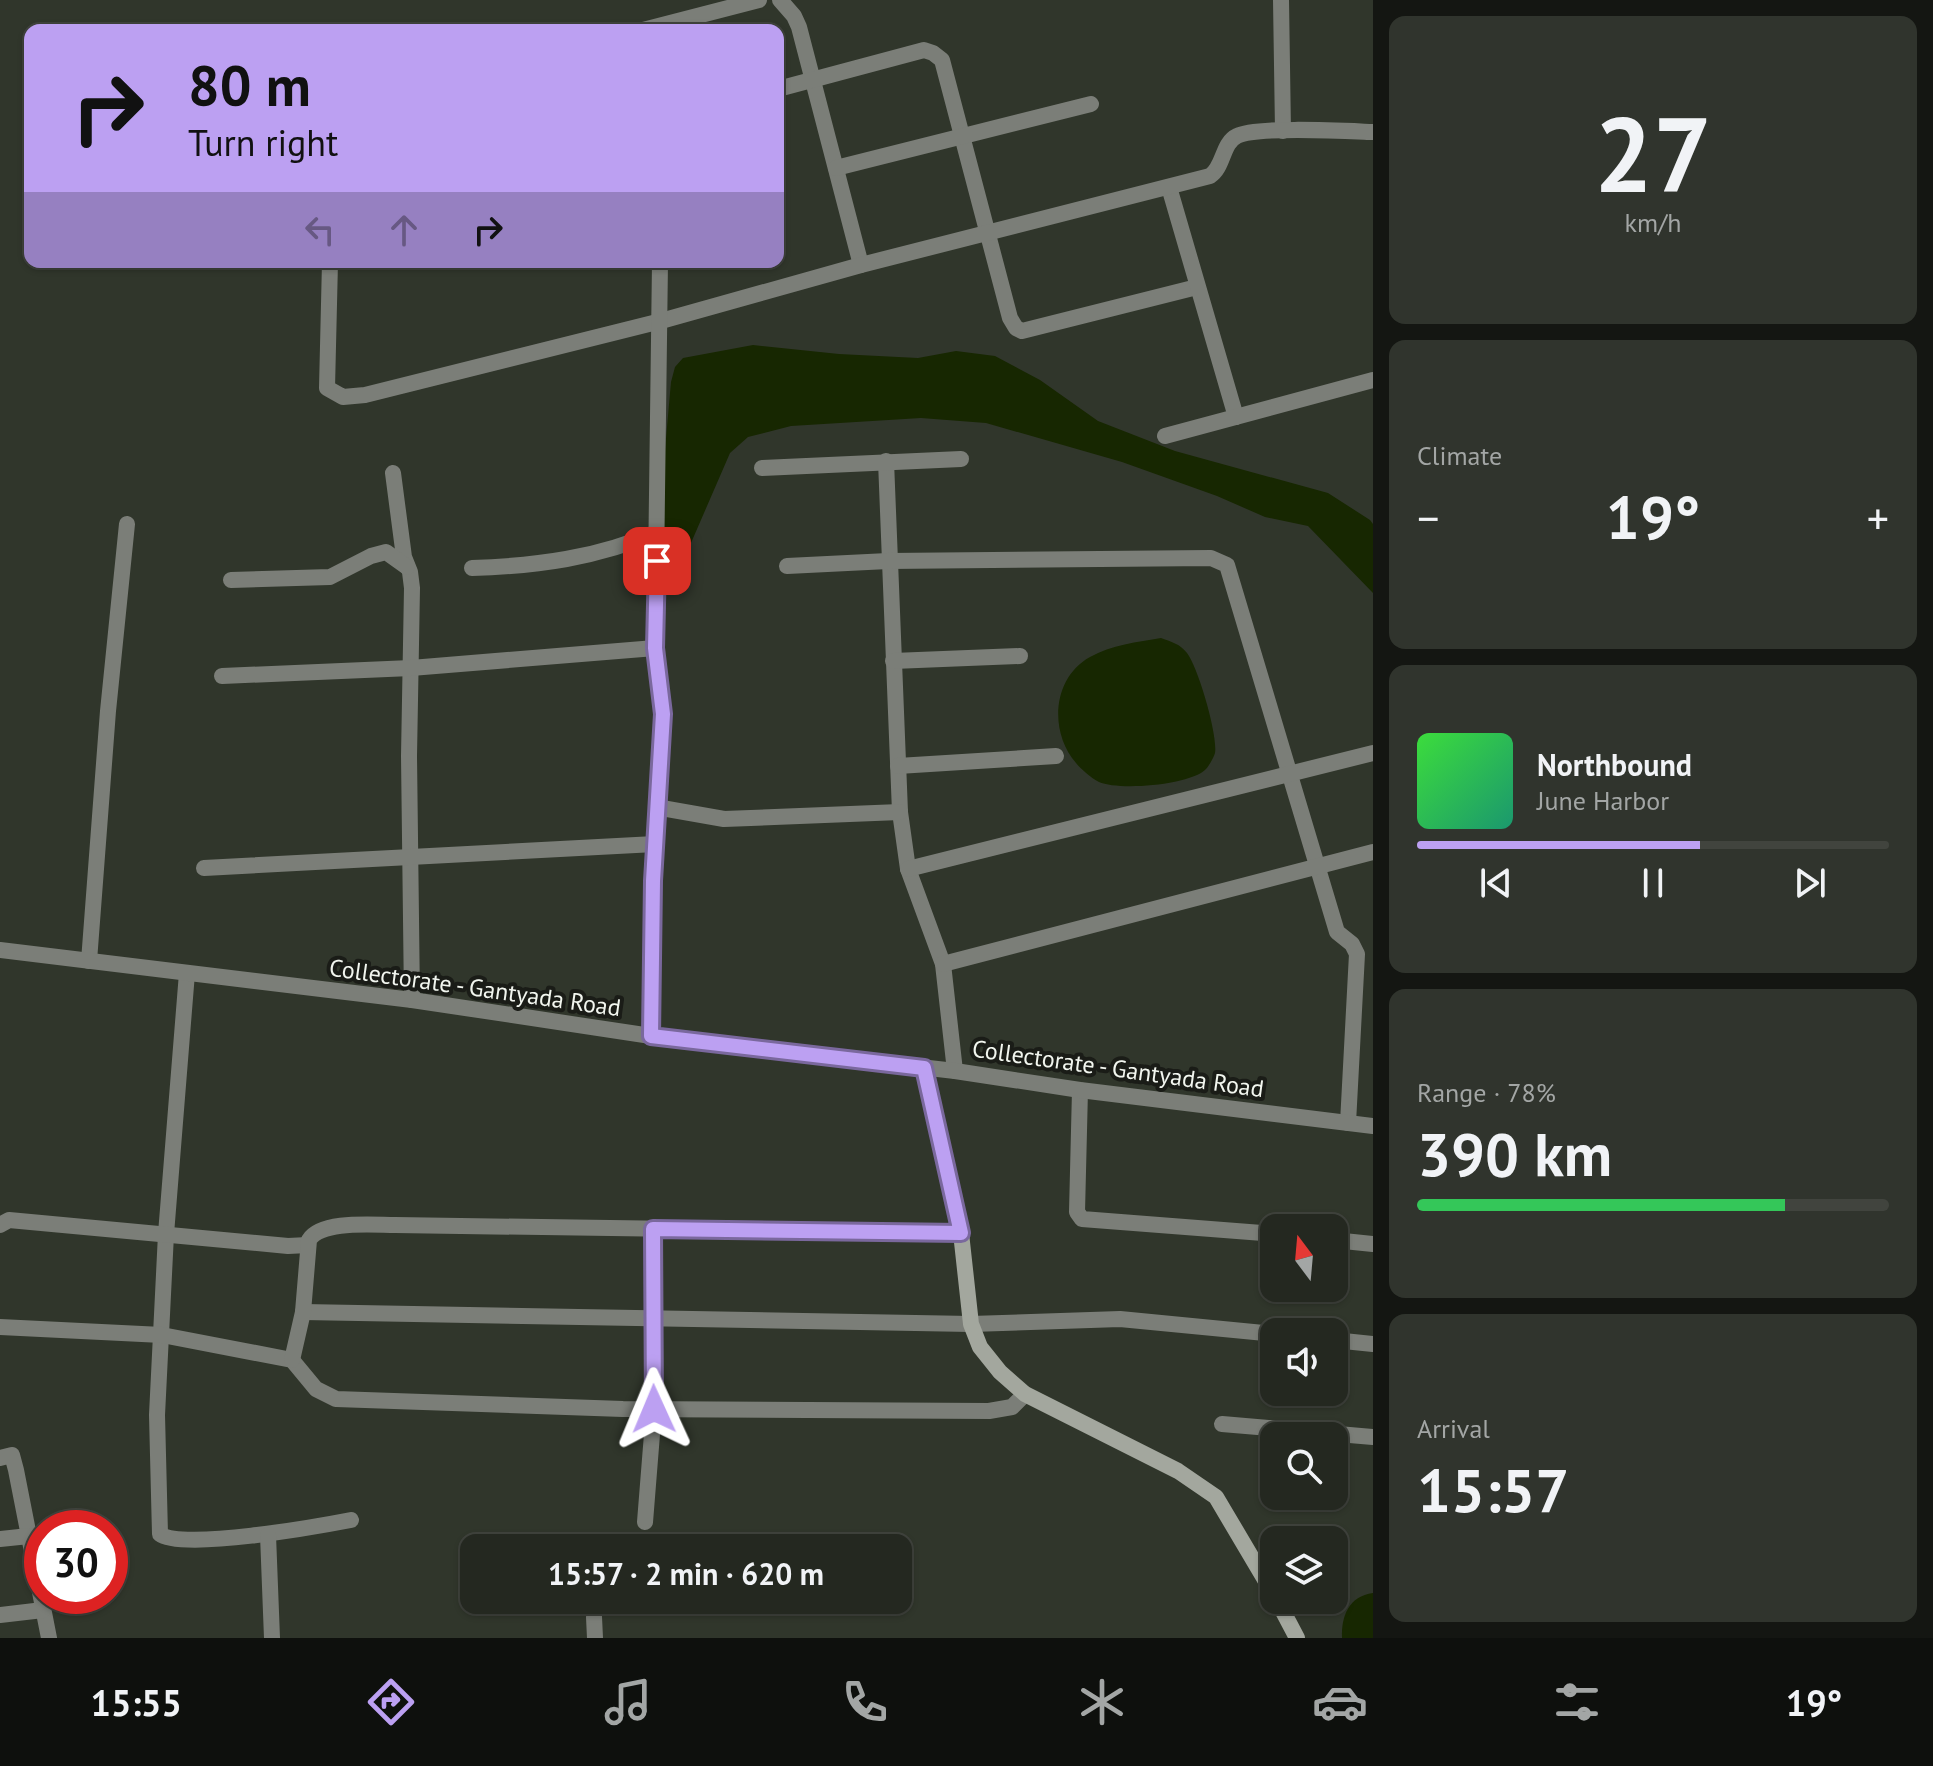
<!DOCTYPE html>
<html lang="en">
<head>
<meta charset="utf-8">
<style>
  body { margin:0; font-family:"PT Sans",sans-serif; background:#30342d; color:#f1f3f6; height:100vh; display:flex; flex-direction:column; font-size:30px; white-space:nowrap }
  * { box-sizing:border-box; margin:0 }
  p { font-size:26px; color:#a3a6a5 }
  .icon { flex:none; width:44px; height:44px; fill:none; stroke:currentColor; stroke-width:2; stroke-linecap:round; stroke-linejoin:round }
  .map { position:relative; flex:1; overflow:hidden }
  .drawer { display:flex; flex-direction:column; gap:16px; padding:16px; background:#141612; width:560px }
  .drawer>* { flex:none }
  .top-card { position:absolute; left:24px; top:24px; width:760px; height:244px; border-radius:16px; box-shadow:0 2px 6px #0004,0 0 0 2px #41443e; background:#bca0f2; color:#111; overflow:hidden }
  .needle { width:52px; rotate:344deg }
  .controls { position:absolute; left:1260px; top:1214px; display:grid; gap:16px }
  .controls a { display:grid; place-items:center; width:88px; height:88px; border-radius:16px; background:#242820; box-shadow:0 2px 6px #0004,0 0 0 2px #41443e; font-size:40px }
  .speed { position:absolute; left:24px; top:1510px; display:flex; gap:16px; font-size:40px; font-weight:700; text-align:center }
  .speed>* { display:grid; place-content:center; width:104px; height:104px; border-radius:50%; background:#242820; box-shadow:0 2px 6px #0004,0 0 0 2px #41443e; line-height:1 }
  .speed .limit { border:12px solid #d22; background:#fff; color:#111 }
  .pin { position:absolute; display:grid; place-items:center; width:68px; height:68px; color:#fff; margin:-34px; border-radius:16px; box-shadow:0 4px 12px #0006 }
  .me { position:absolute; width:88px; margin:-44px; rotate:359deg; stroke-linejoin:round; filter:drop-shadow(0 0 6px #0008) }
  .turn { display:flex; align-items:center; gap:28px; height:168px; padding:0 32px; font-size:36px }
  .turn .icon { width:104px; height:104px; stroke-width:2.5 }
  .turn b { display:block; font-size:56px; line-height:68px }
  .lanes { display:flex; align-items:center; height:76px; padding:0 32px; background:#0003; justify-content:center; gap:40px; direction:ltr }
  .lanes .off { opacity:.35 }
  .big { font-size:60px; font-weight:700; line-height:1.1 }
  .drawer .widget { flex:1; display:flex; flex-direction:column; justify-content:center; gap:12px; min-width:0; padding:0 28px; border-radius:16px; background:#30342d }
  .drawer .dial { align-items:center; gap:0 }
  .dial b { font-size:104px; line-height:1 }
  .song { display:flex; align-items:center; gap:24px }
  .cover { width:96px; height:96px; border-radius:12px; background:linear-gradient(135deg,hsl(120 70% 55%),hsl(160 70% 35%)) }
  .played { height:8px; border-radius:4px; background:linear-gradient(90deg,#bca0f2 60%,#41443e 60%) }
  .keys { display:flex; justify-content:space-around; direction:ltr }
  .heat { display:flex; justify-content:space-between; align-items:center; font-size:44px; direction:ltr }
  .charge { height:12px; border-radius:6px; background:linear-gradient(90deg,#34c759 78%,#41443e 0) }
  .trip { position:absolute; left:460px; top:1534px; width:452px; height:80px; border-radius:16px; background:#242820; box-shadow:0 2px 6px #0004,0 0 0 2px #41443e; font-weight:700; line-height:80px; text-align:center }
  .dock { display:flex; height:128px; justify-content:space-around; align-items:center; background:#0e100d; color:#a3a6a5 }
  .dock .icon { width:56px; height:56px }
  .dock .selected { color:#bca0f2 }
  .dock b { font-size:36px; color:#f1f3f6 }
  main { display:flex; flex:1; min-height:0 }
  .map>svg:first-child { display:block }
  .water { fill:#172701 }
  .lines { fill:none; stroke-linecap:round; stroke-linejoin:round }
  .minor { stroke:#7b7e78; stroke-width:16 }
  .tertiary { stroke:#7b7e78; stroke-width:16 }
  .secondary { stroke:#a3a79e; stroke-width:16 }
  .route-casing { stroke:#7a689d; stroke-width:20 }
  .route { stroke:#bca0f2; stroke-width:14 }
  .labels { text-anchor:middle; stroke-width:8; stroke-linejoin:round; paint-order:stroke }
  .street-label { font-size:24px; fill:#f2f6ef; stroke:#1a1c17 }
</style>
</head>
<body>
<main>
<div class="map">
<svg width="1373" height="1638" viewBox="0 0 1373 1638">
  <rect width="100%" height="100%" fill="#30362b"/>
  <g class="water">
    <polygon points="753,345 839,354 918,358 956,351 995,356 1040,380 1098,421 1175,451 1328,493 1370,520 1373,524 1373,593 1308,526 1265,517 1217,496 1122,462 986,423 921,418 791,426 748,437 730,453 681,566 673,577 664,578 664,461 671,382 675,367 683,358"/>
    <path d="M 1161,638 C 1172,642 1180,644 1187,653 C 1198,667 1218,735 1215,753 C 1214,757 1209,766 1206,769 C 1191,785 1119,791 1099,782 C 1091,778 1081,769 1076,763 C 1049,732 1052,678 1090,657 C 1111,645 1138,642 1161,638 Z"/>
    <path d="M 1373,1593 L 1373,1638 L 1342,1638 C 1341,1616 1349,1596 1373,1593 Z"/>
  </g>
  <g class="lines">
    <g class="minor">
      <polyline points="780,0 794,16 799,27 861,265"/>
      <polyline points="1281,0 1283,131"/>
      <polyline points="643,30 759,0"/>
      <polyline points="778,89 924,50 933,53 942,60 1010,318 1016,328 1022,331 1197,287"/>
      <polyline points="836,168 1091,104"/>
      <polyline points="1169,187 1236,417"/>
      <path d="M 330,262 L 327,388 L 343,397 L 365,395 L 661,321 L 861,265 L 1210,176 C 1224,167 1222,143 1237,136 C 1256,126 1347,131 1373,132"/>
      <polyline points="1165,436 1373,380"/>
      <polyline points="886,461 900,812 908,869 943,964 955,1071"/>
      <polyline points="762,468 961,459"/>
      <polyline points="393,473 404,557 410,572 412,588 409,756 412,1000"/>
      <polyline points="787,566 888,561 1211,558 1227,565 1337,932 1352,944 1357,954 1348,1123"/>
      <path d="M 472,568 C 536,566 598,558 657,532"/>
      <polyline points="231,580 330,577 371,556 386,552 407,567"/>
      <polyline points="893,661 1020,656"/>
      <polyline points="222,676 411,668 655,648"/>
      <polyline points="898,766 1056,756"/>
      <polyline points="656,807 724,819 900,812"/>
      <polyline points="204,868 655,844"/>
      <polyline points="908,869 1373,753"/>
      <polyline points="89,961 108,711 127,524"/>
      <polyline points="943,964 1373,852"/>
      <path d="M 187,973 L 166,1234 L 157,1415 L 160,1534 C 181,1551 320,1526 351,1520"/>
      <polyline points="651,1036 653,881 663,714 655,648 660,262"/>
      <polyline points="1080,1090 1077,1212 1082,1219 1274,1234"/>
      <polyline points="0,1225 9,1220 288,1246 308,1245"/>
      <polyline points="1334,1240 1373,1244"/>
      <polyline points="303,1312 971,1324 1120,1319 1274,1334"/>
      <polyline points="0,1327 162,1335 292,1360 316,1389 336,1399 623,1409 989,1411 1012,1407 1025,1394"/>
      <polyline points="1334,1340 1373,1344"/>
      <path d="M 292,1360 L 303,1312 L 309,1240 C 321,1220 373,1225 395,1225 L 961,1233"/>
      <polyline points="1222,1424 1373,1437"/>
      <polyline points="0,1458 12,1455 16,1470 49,1638"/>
      <polyline points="645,1522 654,1409 653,1229"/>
      <polyline points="268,1535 272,1638"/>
      <polyline points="0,1539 29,1536"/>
      <polyline points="0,1615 43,1610"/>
      <polyline points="594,1617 595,1638"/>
    </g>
    <polyline class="tertiary" points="0,950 412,1000 651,1036 955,1071 1080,1090 1373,1126"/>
    <g class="secondary">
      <polyline points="924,1068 961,1233 971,1324 980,1347 1000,1372 1025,1394 1178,1471 1216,1497 1274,1595"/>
      <polyline points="1277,1600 1297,1638"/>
    </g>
  </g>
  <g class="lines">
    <defs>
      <polyline id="route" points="654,1409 653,1229 961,1233 924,1068 651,1036 653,881 663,714 655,648 657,561"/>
    </defs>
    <use href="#route" class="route-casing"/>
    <use href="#route" class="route"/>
  </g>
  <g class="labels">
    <g class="street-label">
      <text transform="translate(475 988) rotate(8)" y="8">Collectorate - Gantyada Road</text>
      <text transform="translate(1118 1069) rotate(8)" y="8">Collectorate - Gantyada Road</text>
    </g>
  </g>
</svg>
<div class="controls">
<a><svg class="needle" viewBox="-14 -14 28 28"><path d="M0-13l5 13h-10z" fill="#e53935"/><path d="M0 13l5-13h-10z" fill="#a3a6a5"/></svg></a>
<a><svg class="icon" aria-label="sound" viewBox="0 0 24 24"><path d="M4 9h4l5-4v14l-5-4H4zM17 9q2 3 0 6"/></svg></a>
<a><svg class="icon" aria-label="search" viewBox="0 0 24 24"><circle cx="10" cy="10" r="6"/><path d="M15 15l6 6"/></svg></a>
<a><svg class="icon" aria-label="layers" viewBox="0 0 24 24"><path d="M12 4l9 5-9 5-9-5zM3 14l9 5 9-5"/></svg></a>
</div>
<div class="speed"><div class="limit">30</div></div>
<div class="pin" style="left:657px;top:561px;background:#d93025"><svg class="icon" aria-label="arrive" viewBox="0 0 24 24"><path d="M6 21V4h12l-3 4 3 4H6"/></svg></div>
<svg class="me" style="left:654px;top:1409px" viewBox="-20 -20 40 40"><path d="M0-17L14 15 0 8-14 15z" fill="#bca0f2" stroke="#fff" stroke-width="4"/></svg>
<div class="trip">15:57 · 2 min · 620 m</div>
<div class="top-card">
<div class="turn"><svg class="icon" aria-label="right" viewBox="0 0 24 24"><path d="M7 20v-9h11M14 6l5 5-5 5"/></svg><div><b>80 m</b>Turn right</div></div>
<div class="lanes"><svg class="icon off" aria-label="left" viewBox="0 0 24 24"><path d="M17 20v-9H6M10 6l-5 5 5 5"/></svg><svg class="icon off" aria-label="ahead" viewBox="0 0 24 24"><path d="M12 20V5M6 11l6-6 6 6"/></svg><svg class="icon" aria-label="right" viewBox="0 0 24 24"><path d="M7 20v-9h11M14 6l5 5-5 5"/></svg></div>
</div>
</div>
<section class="drawer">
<div class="widget dial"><b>27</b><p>km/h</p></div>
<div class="widget"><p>Climate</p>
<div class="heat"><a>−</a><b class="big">19°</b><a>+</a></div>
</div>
<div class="widget">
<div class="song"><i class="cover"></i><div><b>Northbound</b><p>June Harbor</p></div></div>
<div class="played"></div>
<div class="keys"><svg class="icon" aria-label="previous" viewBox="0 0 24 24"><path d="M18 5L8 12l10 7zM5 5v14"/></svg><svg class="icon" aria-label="pause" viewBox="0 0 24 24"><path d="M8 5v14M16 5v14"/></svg><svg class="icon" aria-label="next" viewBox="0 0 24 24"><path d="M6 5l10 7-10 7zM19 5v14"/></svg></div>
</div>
<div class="widget"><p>Range · 78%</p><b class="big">390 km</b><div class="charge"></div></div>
<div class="widget"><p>Arrival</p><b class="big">15:57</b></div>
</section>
</main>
<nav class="dock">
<b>15:55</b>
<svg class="icon selected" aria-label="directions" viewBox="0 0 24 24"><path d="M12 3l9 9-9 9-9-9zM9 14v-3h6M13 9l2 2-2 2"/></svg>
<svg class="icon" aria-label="music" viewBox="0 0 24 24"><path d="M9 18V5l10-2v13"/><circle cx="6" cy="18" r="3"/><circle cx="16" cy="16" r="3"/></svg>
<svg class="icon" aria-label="phone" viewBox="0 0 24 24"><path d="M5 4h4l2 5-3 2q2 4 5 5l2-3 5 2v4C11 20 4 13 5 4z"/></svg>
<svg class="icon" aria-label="climate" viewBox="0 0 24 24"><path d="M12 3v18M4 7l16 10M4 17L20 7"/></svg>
<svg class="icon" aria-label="car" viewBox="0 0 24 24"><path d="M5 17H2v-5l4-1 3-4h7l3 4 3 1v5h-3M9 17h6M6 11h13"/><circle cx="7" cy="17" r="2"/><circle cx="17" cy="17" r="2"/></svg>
<svg class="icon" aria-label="filters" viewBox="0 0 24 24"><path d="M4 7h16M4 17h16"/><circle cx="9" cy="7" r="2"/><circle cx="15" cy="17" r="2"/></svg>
<b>19°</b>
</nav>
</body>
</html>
